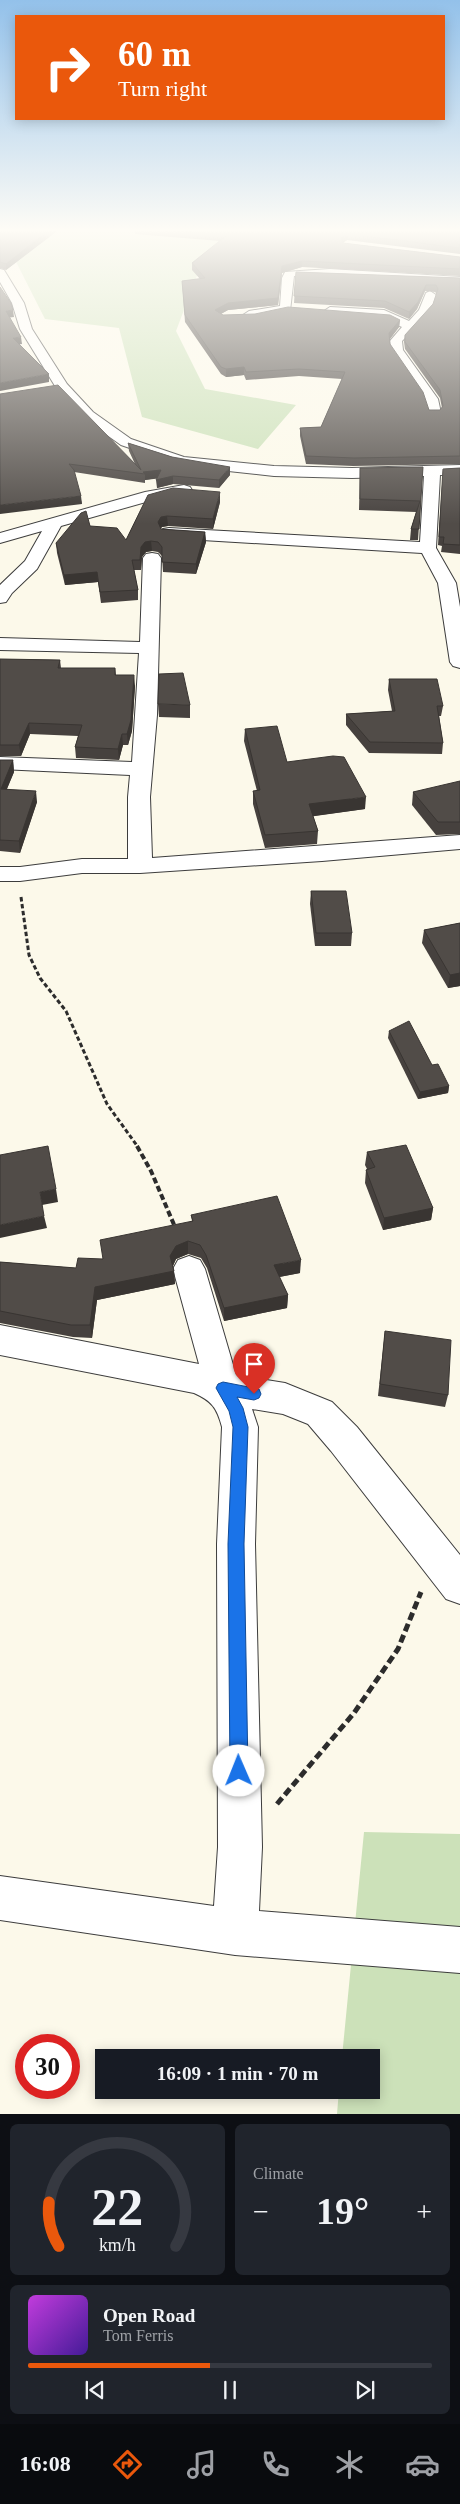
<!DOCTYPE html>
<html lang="en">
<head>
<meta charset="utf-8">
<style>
  body { margin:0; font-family:"Times New Roman",serif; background:#20242c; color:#f1f3f6; height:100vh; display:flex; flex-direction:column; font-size:19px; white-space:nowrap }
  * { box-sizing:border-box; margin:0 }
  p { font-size:16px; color:#9ea1a6 }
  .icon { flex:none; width:28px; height:28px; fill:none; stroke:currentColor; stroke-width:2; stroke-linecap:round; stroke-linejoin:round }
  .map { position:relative; height:2114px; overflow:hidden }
  .details { display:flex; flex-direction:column; gap:10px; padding:10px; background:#0d0f14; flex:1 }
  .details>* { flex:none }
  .guide { position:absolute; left:15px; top:15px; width:430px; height:105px; border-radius:0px; box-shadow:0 2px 12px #0003; background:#ea580c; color:#fff; overflow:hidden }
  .speed { position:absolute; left:15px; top:2034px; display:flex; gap:10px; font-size:25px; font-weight:700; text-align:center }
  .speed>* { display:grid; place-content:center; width:65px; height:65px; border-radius:50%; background:#171b24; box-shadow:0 2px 12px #0003; line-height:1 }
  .speed .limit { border:8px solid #d22; background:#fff; color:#111 }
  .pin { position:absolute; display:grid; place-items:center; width:42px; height:42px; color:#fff; margin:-51px -21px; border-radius:50% 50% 50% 0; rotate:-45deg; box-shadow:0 0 5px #0007 }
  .pin .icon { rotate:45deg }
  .me { position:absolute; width:55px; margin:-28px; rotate:359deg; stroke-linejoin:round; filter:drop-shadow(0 0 4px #0008) }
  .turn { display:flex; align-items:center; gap:18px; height:105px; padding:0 20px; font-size:22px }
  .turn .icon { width:65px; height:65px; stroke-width:2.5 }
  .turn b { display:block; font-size:35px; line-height:42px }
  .big { font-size:38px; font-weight:600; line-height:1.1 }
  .details .card { flex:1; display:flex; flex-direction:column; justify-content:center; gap:8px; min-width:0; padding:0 18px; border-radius:8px; background:#20242c }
  .details .dial { align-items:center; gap:0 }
  .dial svg { height:130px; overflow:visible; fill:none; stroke:#363941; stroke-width:7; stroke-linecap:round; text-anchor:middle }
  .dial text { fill:#f1f3f6; stroke:none }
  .song { display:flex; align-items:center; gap:15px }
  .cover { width:60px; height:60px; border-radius:8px; background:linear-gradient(135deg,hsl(290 70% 55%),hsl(260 70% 35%)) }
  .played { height:5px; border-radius:2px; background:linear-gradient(90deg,#ea580c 45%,#363941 45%) }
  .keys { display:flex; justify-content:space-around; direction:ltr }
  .heat { display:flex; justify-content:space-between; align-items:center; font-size:28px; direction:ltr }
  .details .tiles { flex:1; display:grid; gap:10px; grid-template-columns:1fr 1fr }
  .card:last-child { grid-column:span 2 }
  .trip { position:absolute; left:95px; top:2049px; width:285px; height:50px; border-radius:0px; background:#171b24; box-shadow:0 2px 12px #0003; font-weight:600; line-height:50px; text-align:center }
  .dock { display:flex; height:80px; justify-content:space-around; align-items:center; background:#090b0e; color:#9ea1a6 }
  .dock .icon { width:35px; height:35px }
  .dock .selected { color:#ea580c }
  .dock b { font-size:22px; color:#f1f3f6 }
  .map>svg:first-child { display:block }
  .green { fill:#cce1b9 }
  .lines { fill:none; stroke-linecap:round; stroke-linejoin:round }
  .street-casing { stroke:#3d3d3d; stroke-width:2 }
  .path-far2 { stroke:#2c2c2c; stroke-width:3; stroke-dasharray:4.5 2.5; stroke-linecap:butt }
  .path-far1 { stroke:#2c2c2c; stroke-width:4; stroke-dasharray:6 3; stroke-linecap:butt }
  .path { stroke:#2c2c2c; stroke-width:5; stroke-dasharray:8 4; stroke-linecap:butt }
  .street { fill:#fff; fill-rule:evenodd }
  .wall { fill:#46413e }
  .shaded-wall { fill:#393532 }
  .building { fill:#514c48; stroke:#393532 }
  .route { fill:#1a73e8; stroke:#114b97 }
</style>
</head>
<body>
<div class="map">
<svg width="460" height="2114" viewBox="0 0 460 2114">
  <rect width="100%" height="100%" fill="#fcf9ea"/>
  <g class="green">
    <polygon points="6,228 278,228 198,273 176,331 205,389 296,405 258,449 142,417 119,328 45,319 4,238"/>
    <polygon points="364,1832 460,1834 460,2114 337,2114 339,2090 371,2090 371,2058 342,2057"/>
  </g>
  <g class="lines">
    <defs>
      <g id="street">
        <polygon points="0,269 4,270 24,303 32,329 67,384 93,412 131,439 184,457 274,466 352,468 460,465 460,475 440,475 436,548 456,583 460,607 460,668 453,666 450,662 438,583 422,553 169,538 163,537 161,533 163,529 169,528 420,542 424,476 352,478 274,476 182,466 121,445 83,418 55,386 20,329 12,303 0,282"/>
        <path d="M 330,269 L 460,277 L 460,283 L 330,275 L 294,276 L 290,311 C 281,315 251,323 243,315 L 249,311 L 280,306 L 282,278 L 285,272 Z"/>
        <polygon points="430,291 436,295 431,310 425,318 402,341 403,350 438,399 441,413 434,417 427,413 424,399 391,350 390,341 402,327 383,318 330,315 324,311 330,307 384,310 409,321 419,310 426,293"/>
        <polygon points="184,485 190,487 192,490 190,493 153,500 61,526 37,569 12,593 6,602 0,603 0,585 25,561 42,531 0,543 0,533 145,492"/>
        <polygon points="152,553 158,554 161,558 157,715 150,797 152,858 460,835 460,849 322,861 140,873 82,873 20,881 0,881 0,867 20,867 82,859 128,859 128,797 130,775 0,769 0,757 132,762 139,653 0,650 0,638 140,642 143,558 146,554"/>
        <path d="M 189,1256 L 200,1260 L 205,1269 L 236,1375 L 285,1383 L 332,1402 L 357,1427 L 460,1555 L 460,1604 L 446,1599 L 331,1451 L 308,1424 L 283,1414 L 252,1409 L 258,1427 L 255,1544 L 262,1847 L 259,1911 L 460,1927 L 460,1973 L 235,1955 L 0,1920 L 0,1876 L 214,1906 L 218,1847 L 217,1544 L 222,1427 C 217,1408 212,1401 194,1393 L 0,1355 L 0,1325 L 199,1364 L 173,1269 L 178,1260 Z"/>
      </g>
    </defs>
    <use href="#street" class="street-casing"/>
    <polyline class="path-far2" points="21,897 29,955 40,978 66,1011 107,1104 138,1147"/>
    <polyline class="path-far1" points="137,1146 151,1171 175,1227"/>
    <polyline class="path" points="277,1804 354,1713 398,1649 421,1592"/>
    <use href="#street" class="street"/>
  </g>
  <g class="wall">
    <polygon points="0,228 61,228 6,270 0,268"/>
    <polygon points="134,228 460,228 460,254 347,240 343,243 460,257 460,276 302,267 282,273 278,305 228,310 221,314 223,315 400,320 399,327 390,339 390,344 429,410 440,410 442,408 440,398 405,349 404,342 405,335 433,304 437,294 435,292 425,291 417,309 409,319 384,308 294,303 296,272 460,278 460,464 353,466 306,464 300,436 300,428 321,427 342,379 299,376 246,380 244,375 226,377 221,374 185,322 182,281 200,279 192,270 192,263 220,241 135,234"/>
    <polygon points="0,394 135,464 129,451 128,443 230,475 219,488 173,484 157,488 157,478 145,480 145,483 74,472 82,504"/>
    <polygon points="423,467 418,540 410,540 411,529 416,512 359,510 360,468"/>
    <polygon points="460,468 460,554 441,552 442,546 438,545 443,469"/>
    <polygon points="148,495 220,502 213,529 168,526 162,527 161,528 161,529 205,532 206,542 196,574 163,572 162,556 158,552 152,551 146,552 142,557 141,570 134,570 138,590 138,600 101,603 98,582 65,585 57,553 56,543 90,526 126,540"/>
    <polygon points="0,659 60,660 61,668 115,668 116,675 135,686 132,731 128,745 123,745 119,760 76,758 75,747 78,736 30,734 21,756 0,756"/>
    <polygon points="389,679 443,706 441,716 439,716 443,743 442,754 369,753 346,725 346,714 392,711 388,690"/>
    <polygon points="158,704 190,705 190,718 159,717"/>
    <polygon points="245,729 287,762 365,809 313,816 318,831 317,844 265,848 253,804 253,791 257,791 244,741"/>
    <polygon points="0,760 13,760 14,772 7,789 37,802 20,853 0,851"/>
    <polygon points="460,783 460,834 436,835 412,805 413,792"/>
    <polygon points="311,891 352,933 351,946 315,946 310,904"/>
    <polygon points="460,923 460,986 448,988 422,943 424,930"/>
    <polygon points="389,1031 432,1065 449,1086 448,1093 418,1099 388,1038"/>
    <polygon points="367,1152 433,1208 431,1220 383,1230 365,1183 366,1170 367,1169 365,1165"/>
    <polygon points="191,1215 300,1273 279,1277 288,1295 287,1308 224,1321 207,1268 201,1258 188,1254 176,1259 173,1266 174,1271 175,1284 97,1300 92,1338 73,1337 0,1323 0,1262 76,1268 102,1259 192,1221"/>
    <polygon points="385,1331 448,1395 445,1407 378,1396"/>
  </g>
  <g class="shaded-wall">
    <polygon points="52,228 61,228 6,270 6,264"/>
    <polygon points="348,234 347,240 340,244 341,238"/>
    <polygon points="302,261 302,267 282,273 278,305 228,310 215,317 215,310 228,303 282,266"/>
    <polygon points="426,285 425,291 417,309 409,319 409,312"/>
    <polygon points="13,310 14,317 6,318 6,311"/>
    <polygon points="400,320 399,327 389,340 389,333"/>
    <polygon points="21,337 22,344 14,345 13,338"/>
    <polygon points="244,367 244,375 226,377 226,369"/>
    <polygon points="49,374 49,382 0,391 0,383"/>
    <polygon points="230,467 230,475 219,488 219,480"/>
    <polygon points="161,470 162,478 145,480 145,474 143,472"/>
    <polygon points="173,476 173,484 157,488 156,480"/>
    <polygon points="220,492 220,502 213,529 213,519"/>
    <polygon points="81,496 82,504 0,514 0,505"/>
    <polygon points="167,516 168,526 162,527 158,532 158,522 161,517"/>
    <polygon points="205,532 206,542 196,574 196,564"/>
    <polygon points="151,541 152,551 146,552 142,557 141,570 140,560 141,547 145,542"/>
    <polygon points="97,572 98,582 65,585 64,575"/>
    <polygon points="134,675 135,686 132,731 128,745 127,734"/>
    <polygon points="29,723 30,734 21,756 19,745"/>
    <polygon points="122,734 123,745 119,760 118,749"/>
    <polygon points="13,760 14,772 2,800 1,789"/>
    <polygon points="36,791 37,802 20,853 19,841"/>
    <polygon points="366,797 365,809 308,817 309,804"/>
    <polygon points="460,973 460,986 448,988 450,975"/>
    <polygon points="449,1086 448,1093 418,1099 420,1092"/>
    <polygon points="56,1189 58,1202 42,1205 40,1192"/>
    <polygon points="433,1208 431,1220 383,1230 384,1218"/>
    <polygon points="44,1216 47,1228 0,1238 0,1225"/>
    <polygon points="188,1241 188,1254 176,1259 171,1270 170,1256 176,1246"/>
    <polygon points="301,1260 300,1273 274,1278 274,1265"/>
    <polygon points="174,1271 175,1284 97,1300 92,1338 90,1325 95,1287"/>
    <polygon points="288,1295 287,1308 224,1321 224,1308"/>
  </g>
  <g class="building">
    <polygon points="0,228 52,228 6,264 0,262"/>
    <polygon points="143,228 460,228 460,248 348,234 341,238 343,243 460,257 460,269 302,261 282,266 278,298 228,303 215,310 223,315 255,314 288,307 390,315 400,320 389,333 390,344 423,392 429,410 440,410 443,406 440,390 405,342 405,335 433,304 438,289 436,285 426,285 418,302 409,312 385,301 294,296 296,272 460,278 460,456 354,458 306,456 300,428 321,427 345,372 299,369 246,372 244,367 226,369 221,367 185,315 182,281 205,278 192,263 227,235"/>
    <polygon points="0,287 11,303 13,310 6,311 21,337 13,338 49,374 0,383"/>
    <polygon points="58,385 141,470 128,443 172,457 230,467 219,480 173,476 156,480 161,470 143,472 145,474 69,464 74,470 81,496 0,505 0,394"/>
    <polygon points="423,467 419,529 411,529 420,501 360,499 360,468"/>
    <polygon points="460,468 460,545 443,544 444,537 439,537 443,469"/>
    <polygon points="173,488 220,492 213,519 167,516 161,517 158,522 161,529 205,532 196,564 162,562 162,547 158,542 151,541 145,542 141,547 140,560 132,560 138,590 100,592 97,572 64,575 56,543 81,513 86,511 90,526 117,528 126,540 148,495"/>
    <polygon points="0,659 60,660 58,668 115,668 115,675 134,675 131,720 127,734 122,734 118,749 75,747 82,725 29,723 19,745 0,745"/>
    <polygon points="183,673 190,705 158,704 159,674"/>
    <polygon points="389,679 437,679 443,706 437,706 443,743 370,742 346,714 395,711"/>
    <polygon points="277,726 287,762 333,756 344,757 366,797 309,804 318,831 265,835 253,791 260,790 245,729"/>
    <polygon points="0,760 13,760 1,789 36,791 19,841 0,840"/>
    <polygon points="460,781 460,822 438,822 413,792"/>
    <polygon points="311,891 346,891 352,933 316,933"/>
    <polygon points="460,923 460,973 450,975 424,930"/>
    <polygon points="409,1021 432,1065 438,1064 449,1086 420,1092 389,1031"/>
    <polygon points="406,1145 433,1208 384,1218 366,1170 375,1167 367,1152"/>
    <polygon points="48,1146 56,1189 40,1192 44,1216 0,1225 0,1155"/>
    <polygon points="277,1196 301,1260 274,1265 288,1295 224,1308 206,1255 200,1245 188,1241 176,1246 170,1256 174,1271 95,1287 90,1325 71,1325 0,1311 0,1262 76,1268 78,1258 103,1259 100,1240 193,1221 191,1215"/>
    <polygon points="385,1331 451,1340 448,1395 380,1384"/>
  </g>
  <linearGradient id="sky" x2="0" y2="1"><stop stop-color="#93c1ea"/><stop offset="0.44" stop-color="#fefcf6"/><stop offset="1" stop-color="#fefcf6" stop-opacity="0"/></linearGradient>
  <rect width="460" height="524" fill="url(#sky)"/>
  <polygon class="route" points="223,1382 259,1389 261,1394 259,1398 254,1400 237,1397 243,1408 248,1427 244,1544 248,1771 245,1777 239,1780 233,1777 230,1771 228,1544 233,1427 229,1411 216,1388 218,1384"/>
</svg>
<div class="speed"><div class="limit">30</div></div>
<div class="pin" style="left:254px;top:1394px;background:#d93025"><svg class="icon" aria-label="arrive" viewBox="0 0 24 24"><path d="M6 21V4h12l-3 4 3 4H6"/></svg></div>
<svg class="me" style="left:239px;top:1771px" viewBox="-20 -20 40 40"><circle r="19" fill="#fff"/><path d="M0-13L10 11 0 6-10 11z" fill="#1a73e8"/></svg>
<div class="trip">16:09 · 1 min · 70 m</div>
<div class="guide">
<div class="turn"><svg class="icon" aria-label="right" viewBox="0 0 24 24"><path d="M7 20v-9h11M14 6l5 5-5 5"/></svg><div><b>60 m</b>Turn right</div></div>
</div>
</div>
<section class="details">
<div class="tiles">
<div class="card dial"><svg viewBox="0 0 100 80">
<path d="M14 69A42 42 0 1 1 86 69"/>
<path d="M14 69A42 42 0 0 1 8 42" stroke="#ea580c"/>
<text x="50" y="56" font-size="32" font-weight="700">22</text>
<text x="50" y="72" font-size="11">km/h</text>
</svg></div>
<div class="card"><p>Climate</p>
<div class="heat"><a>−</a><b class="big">19°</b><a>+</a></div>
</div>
<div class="card">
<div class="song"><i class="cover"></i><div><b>Open Road</b><p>Tom Ferris</p></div></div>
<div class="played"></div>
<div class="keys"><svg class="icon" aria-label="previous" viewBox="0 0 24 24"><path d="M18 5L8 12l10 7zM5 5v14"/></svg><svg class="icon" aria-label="pause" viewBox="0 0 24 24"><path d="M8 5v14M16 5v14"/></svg><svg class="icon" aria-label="next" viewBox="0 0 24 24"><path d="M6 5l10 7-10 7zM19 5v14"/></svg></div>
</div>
</div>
</section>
<nav class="dock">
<b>16:08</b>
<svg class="icon selected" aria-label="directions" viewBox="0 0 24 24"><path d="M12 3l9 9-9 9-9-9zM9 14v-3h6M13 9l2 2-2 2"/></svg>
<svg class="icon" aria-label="music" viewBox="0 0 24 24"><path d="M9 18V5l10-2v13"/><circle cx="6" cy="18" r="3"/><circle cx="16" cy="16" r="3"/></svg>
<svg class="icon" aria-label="phone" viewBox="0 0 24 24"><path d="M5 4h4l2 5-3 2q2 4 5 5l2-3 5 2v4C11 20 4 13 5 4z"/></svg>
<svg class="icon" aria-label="climate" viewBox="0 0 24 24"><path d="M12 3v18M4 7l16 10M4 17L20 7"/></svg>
<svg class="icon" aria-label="car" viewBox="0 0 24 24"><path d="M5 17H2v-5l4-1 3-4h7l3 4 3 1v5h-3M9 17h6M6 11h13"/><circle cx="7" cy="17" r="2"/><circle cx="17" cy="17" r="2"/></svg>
</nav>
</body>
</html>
